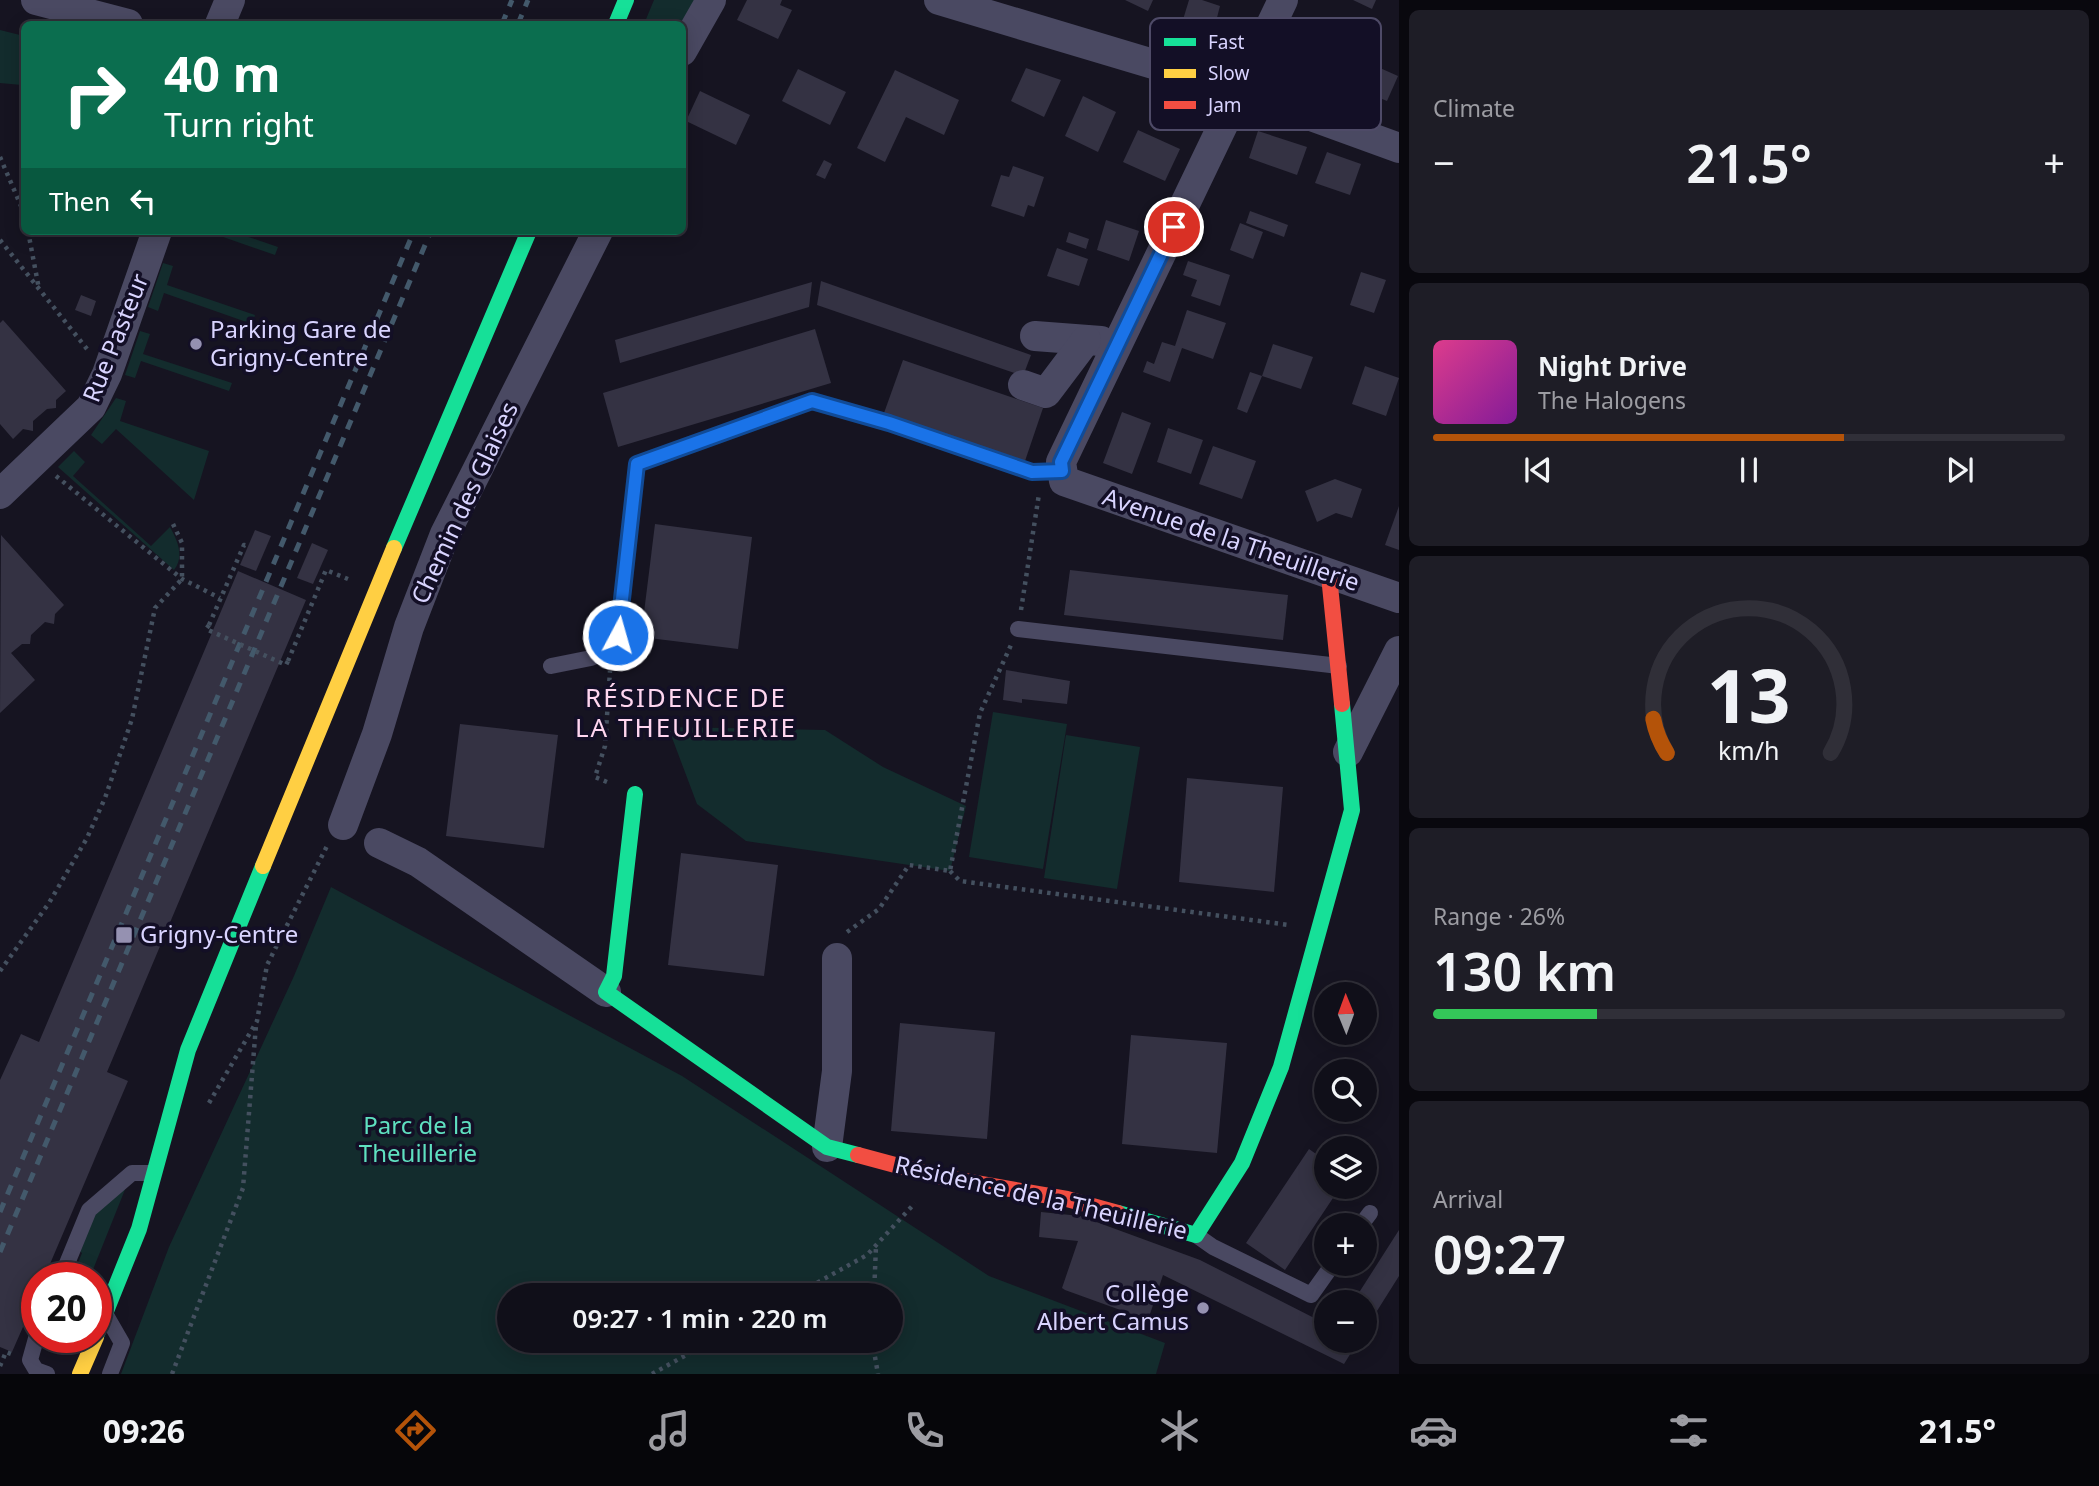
<!DOCTYPE html>
<html lang="en">
<head>
<meta charset="utf-8">
<style>
  body { margin:0; font-family:"Noto Sans",sans-serif; background:#1e1d26; color:#f1f3f6; height:100vh; display:flex; flex-direction:column; font-size:26px; white-space:nowrap }
  * { box-sizing:border-box; margin:0 }
  p { font-size:23px; color:#9c9ca2 }
  .icon { flex:none; width:38px; height:38px; fill:none; stroke:currentColor; stroke-width:2; stroke-linecap:round; stroke-linejoin:round }
  .map { position:relative; flex:1; overflow:hidden }
  .panel { display:flex; flex-direction:column; gap:10px; padding:10px; background:#09080e; width:700px }
  .panel>* { flex:none }
  .top-card { position:absolute; left:21px; top:21px; width:665px; height:214px; border-radius:10px; box-shadow:0 4px 18px #0003,0 0 0 2px #302f38; background:#0b6e4f; color:#fff; overflow:hidden }
  .needle { width:46px; rotate:359deg }
  .fabs { position:absolute; left:1314px; top:982px; display:grid; gap:14px }
  .fabs a { display:grid; place-items:center; width:63px; height:63px; border-radius:50%; background:#100f19; box-shadow:0 4px 18px #0003,0 0 0 2px #302f38; font-size:35px }
  .speed { position:absolute; left:21px; top:1262px; display:flex; gap:14px; font-size:35px; font-weight:700; text-align:center }
  .speed>* { display:grid; place-content:center; width:91px; height:91px; border-radius:50%; background:#100f19; box-shadow:0 4px 18px #0003,0 0 0 2px #302f38; line-height:1 }
  .speed .limit { border:10px solid #d22; background:#fff; color:#111 }
  .pin { position:absolute; display:grid; place-items:center; width:60px; height:60px; color:#fff; margin:-30px; border:4px solid #fff; border-radius:50%; box-shadow:0 2px 7px #0007 }
  .me { position:absolute; width:77px; margin:-38px; rotate:6deg; stroke-linejoin:round; filter:drop-shadow(0 0 5px #0008) }
  .turn { display:flex; align-items:center; gap:24px; height:147px; padding:0 28px; font-size:32px }
  .turn .icon { width:91px; height:91px; stroke-width:2.5 }
  .turn b { display:block; font-size:49px; line-height:60px }
  .then { display:flex; align-items:center; height:66px; padding:0 28px; background:#0003; gap:14px; font-size:26px }
  .big { font-size:52px; font-weight:600; line-height:1.1 }
  .panel .card { flex:1; display:flex; flex-direction:column; justify-content:center; gap:10px; min-width:0; padding:0 24px; border-radius:10px; background:#1e1d26 }
  .panel .dial { align-items:center; gap:0 }
  .dial svg { height:182px; overflow:visible; fill:none; stroke:#302f38; stroke-width:7; stroke-linecap:round; text-anchor:middle }
  .dial text { fill:#f1f3f6; stroke:none }
  .song { display:flex; align-items:center; gap:21px }
  .cover { width:84px; height:84px; border-radius:10px; background:linear-gradient(135deg,hsl(330 70% 55%),hsl(290 70% 35%)) }
  .played { height:7px; border-radius:4px; background:linear-gradient(90deg,#b45309 65%,#302f38 65%) }
  .keys { display:flex; justify-content:space-around; direction:ltr }
  .heat { display:flex; justify-content:space-between; align-items:center; font-size:38px; direction:ltr }
  .charge { height:10px; border-radius:5px; background:linear-gradient(90deg,#34c759 26%,#302f38 0) }
  .trip { position:absolute; left:497px; top:1283px; width:406px; height:70px; border-radius:35px; background:#100f19; box-shadow:0 4px 18px #0003,0 0 0 2px #302f38; font-weight:600; line-height:70px; text-align:center }
  .tab-bar { display:flex; height:112px; justify-content:space-around; align-items:center; background:#06060a; color:#9c9ca2 }
  .tab-bar .icon { width:49px; height:49px }
  .tab-bar .selected { color:#b45309 }
  .tab-bar b { font-size:32px; color:#f1f3f6 }
  main { display:flex; flex:1; min-height:0 }
  .map>svg:first-child { display:block }
  .green { fill:#132c2d; fill-rule:evenodd }
  .building { fill:#343243 }
  .lines { fill:none; stroke-linecap:round; stroke-linejoin:round }
  .path { stroke:#44505f; stroke-width:4.5; stroke-dasharray:3.5 5; stroke-linecap:butt }
  .lane { stroke:#4a4962; stroke-width:16 }
  .street { stroke:#4a4962; stroke-width:30 }
  .fast { stroke:#16e098; stroke-width:16 }
  .slow { stroke:#ffcf43; stroke-width:16 }
  .jam { stroke:#f24e42; stroke-width:16 }
  .rail { stroke:#43596b; stroke-width:5; stroke-dasharray:10 9; stroke-linecap:butt }
  .path-bridge { stroke:#44505f; stroke-width:4.5; stroke-dasharray:3.5 5; stroke-linecap:butt }
  .route-casing { stroke:#114b97; stroke-width:18 }
  .route { stroke:#1a73e8; stroke-width:12 }
  .poi-dot { fill:#9591b1; stroke:#130f26; stroke-width:2.5 }
  .labels { text-anchor:middle; stroke-width:7; stroke-linejoin:round; paint-order:stroke }
  .poi-label { font-size:24px; fill:#d9d4ff; stroke:#130f26; text-anchor:start }
  .street-label { font-size:24px; fill:#d9d4ff; stroke:#130f26 }
  .park-label { font-size:24px; fill:#5fe0c0; stroke:#130f26 }
  .neighbourhood-label { font-size:26px; letter-spacing:2px; fill:#ffd6f0; stroke:#130f26 }
  .key { fill:#130f26; stroke:#4e4a67; stroke-width:2 }
  .key-label { font-size:19px; fill:#d9d4ff }
</style>
</head>
<body>
<main>
<div class="map">
<svg width="1399" height="1374" viewBox="0 0 1399 1374">
  <rect width="100%" height="100%" fill="#161421"/>
  <g class="green">
    <polygon points="654,0 697,0 682,24 644,24"/>
    <polygon points="0,30 24,36 22,85 0,83"/>
    <polygon points="206,231 231,231 278,247 275,255"/>
    <polygon points="163,263 173,266 167,285 255,315 252,324 164,293 158,311 148,307"/>
    <polygon points="140,331 150,334 143,354 232,383 229,391 141,361 135,378 125,375"/>
    <polygon points="116,398 126,401 120,421 209,451 194,500 116,429 102,444 91,435"/>
    <path d="M 74,451 L 85,462 L 73,476 L 151,546 L 170,527 C 177,540 185,556 174,570 L 58,467 Z"/>
    <polygon points="993,712 1067,724 1043,869 969,857"/>
    <polygon points="668,727 825,730 883,767 966,806 950,871 746,841 697,804"/>
    <polygon points="1066,735 1140,747 1117,889 1044,878"/>
    <path d="M 331,887 L 682,1076 L 989,1276 L 1165,1343 L 1156,1374 L 121,1374 L 169,1247 L 294,976 ZM 891,1295 L 891,1340 L 509,1340 L 509,1295 Z"/>
    <polygon points="126,1187 90,1277 72,1278 82,1253 76,1248 90,1217"/>
  </g>
  <g class="building">
    <polygon points="747,0 782,0 780,5 792,10 778,39 737,20"/>
    <polygon points="1125,0 1153,0 1148,11"/>
    <polygon points="1189,0 1202,0 1220,6 1213,33 1182,23"/>
    <polygon points="1353,0 1376,0 1372,9"/>
    <polygon points="1371,64 1398,76 1387,101 1360,90"/>
    <polygon points="1026,68 1061,80 1044,117 1011,101"/>
    <polygon points="798,69 846,92 830,125 782,101"/>
    <polygon points="895,70 959,100 944,135 906,117 885,162 857,148"/>
    <polygon points="700,91 750,115 736,145 686,121"/>
    <polygon points="1083,96 1116,112 1098,152 1065,136"/>
    <polygon points="1138,130 1180,149 1165,181 1123,162"/>
    <polygon points="1258,131 1307,147 1297,175 1249,158"/>
    <polygon points="1327,152 1361,164 1350,195 1315,183"/>
    <polygon points="824,160 832,164 825,179 816,175"/>
    <polygon points="1013,166 1044,177 1034,207 1028,205 1024,217 991,206 1001,175 1009,177"/>
    <polygon points="1250,211 1288,225 1284,237 1246,223"/>
    <polygon points="1106,220 1139,231 1129,261 1097,250"/>
    <polygon points="1240,223 1263,232 1253,259 1230,250"/>
    <polygon points="1069,232 1089,239 1086,249 1066,242"/>
    <polygon points="1057,248 1088,259 1079,286 1047,276"/>
    <polygon points="1188,261 1230,275 1220,306 1191,296 1197,280 1183,275"/>
    <polygon points="1361,272 1386,280 1374,313 1350,305"/>
    <polygon points="821,281 1031,355 1023,376 817,305"/>
    <polygon points="812,282 809,307 620,363 615,340"/>
    <polygon points="81,295 96,301 91,316 75,310"/>
    <polygon points="1187,310 1226,323 1213,359 1182,348 1170,382 1143,372 1147,361 1154,364 1162,342 1175,346"/>
    <polygon points="3,320 66,391 56,400 56,408 47,409 33,421 33,431 23,429 13,439 0,424 0,323"/>
    <polygon points="815,329 831,383 618,447 603,393"/>
    <polygon points="1273,344 1313,357 1301,389 1262,376"/>
    <polygon points="903,360 1043,408 1025,461 884,413"/>
    <polygon points="1365,366 1399,378 1386,416 1352,404"/>
    <polygon points="1250,372 1262,376 1247,413 1237,409"/>
    <polygon points="1122,412 1151,423 1132,474 1103,463"/>
    <polygon points="1168,428 1203,440 1191,474 1157,462"/>
    <polygon points="1213,446 1256,461 1242,499 1199,484"/>
    <polygon points="1335,479 1362,489 1352,518 1336,513 1317,522 1305,491"/>
    <polygon points="1399,506 1399,550 1385,545"/>
    <polygon points="655,524 752,537 738,649 641,637"/>
    <polygon points="255,530 271,536 256,571 240,565"/>
    <polygon points="1,535 64,605 55,614 54,624 45,622 31,635 30,644 22,644 11,653 35,680 0,713"/>
    <polygon points="312,543 328,550 313,584 297,578"/>
    <polygon points="1070,570 1288,595 1283,640 1064,615"/>
    <polygon points="238,571 306,600 107,1072 128,1081 44,1278 37,1278 37,1295 12,1352 0,1347 0,1080 21,1034 39,1042"/>
    <polygon points="1006,670 1070,681 1067,704 1022,699 1022,703 1003,700"/>
    <polygon points="460,724 558,735 544,848 446,836"/>
    <polygon points="1187,778 1283,787 1274,892 1179,882"/>
    <polygon points="681,853 778,865 764,976 668,965"/>
    <polygon points="900,1023 995,1032 987,1139 891,1131"/>
    <polygon points="1131,1035 1227,1043 1217,1153 1122,1144"/>
    <polygon points="1309,1149 1326,1161 1326,1186 1341,1186 1285,1270 1246,1243"/>
    <polygon points="1041,1212 1080,1216 1200,1260 1326,1324 1326,1340 1359,1340 1344,1364 1163,1275 1148,1320 1065,1290 1062,1288 1078,1241 1039,1237"/>
    <polygon points="1399,1230 1399,1276 1365,1330 1365,1302 1353,1302"/>
  </g>
  <g class="lines">
    <g class="path">
      <polyline points="0,157 24,213"/>
      <polyline points="28,231 39,289"/>
      <polyline points="0,240 87,349"/>
      <polyline points="56,476 182,579 220,598"/>
      <polyline points="1021,610 1039,494"/>
      <polyline points="209,625 244,545 248,546"/>
      <polyline points="288,661 326,570 348,579"/>
      <polyline points="607,782 595,777 605,746 610,671"/>
      <polyline points="950,871 960,881 1289,925"/>
      <polyline points="847,932 879,909 909,865 950,871 980,713 1011,645"/>
      <polyline points="0,971 49,903 87,838 105,798 132,719 155,608 182,579 182,543 173,524"/>
      <polyline points="209,1103 257,1021 267,965 327,846"/>
      <polyline points="795,1295 867,1255 915,1203"/>
      <polyline points="874,1295 876,1246"/>
      <polyline points="872,1340 878,1374"/>
      <polyline points="0,1366 6,1352 11,1354"/>
      <polyline points="172,1374 243,1188 256,1025"/>
      <polyline points="652,1374 713,1340"/>
    </g>
    <g class="lane">
      <polyline points="1018,629 1339,666"/>
      <polyline points="551,666 591,658 611,649 618,635 637,464 812,401 889,423 1032,472 1062,471"/>
      <polyline points="1361,1225 1370,1213"/>
      <polyline points="1196,1235 1213,1247 1311,1295 1333,1264"/>
      <polyline points="61,1278 89,1210 132,1173 153,1173"/>
      <polyline points="107,1317 122,1343 110,1374"/>
      <polyline points="37,1335 30,1360 36,1370 47,1374"/>
    </g>
    <g class="street">
      <polyline points="36,0 128,24"/>
      <polyline points="939,0 1240,90 1399,148"/>
      <polyline points="1283,0 1061,462 1064,481 1399,598"/>
      <polyline points="220,24 230,0"/>
      <polyline points="682,51 711,0"/>
      <polyline points="1035,336 1101,341"/>
      <polyline points="1023,385 1046,393 1086,340"/>
      <polyline points="0,494 91,407 107,374 157,231"/>
      <polyline points="1348,752 1399,651"/>
      <polyline points="343,825 377,734 409,627 445,534 598,231"/>
      <polyline points="379,843 418,862 606,992"/>
      <polyline points="827,1147 837,1071 837,958"/>
    </g>
    <g class="fast">
      <polyline points="616,24 626,0"/>
      <polyline points="394,548 529,231"/>
      <polyline points="635,794 614,976 606,992 827,1147 858,1155"/>
      <polyline points="1118,1213 1196,1235 1242,1163 1281,1067 1352,810 1342,704"/>
      <polyline points="96,1336 139,1229 188,1050 263,866"/>
    </g>
    <g class="slow">
      <polyline points="263,866 394,548"/>
      <polyline points="80,1374 96,1337"/>
    </g>
    <g class="jam">
      <polyline points="1329,576 1342,704"/>
      <polyline points="858,1155 936,1176 1067,1199 1118,1213"/>
    </g>
    <g class="rail">
      <polyline points="502,24 512,0"/>
      <polyline points="518,24 528,0"/>
      <polyline points="0,1212 414,231"/>
      <polyline points="0,1252 431,231"/>
    </g>
    <polyline class="path-bridge" points="209,625 206,629 286,665 288,661"/>
  </g>
  <g class="lines">
    <defs>
      <polyline id="route" points="618,635 637,464 812,401 889,423 1032,472 1062,471 1061,462 1174,227"/>
    </defs>
    <use href="#route" class="route-casing"/>
    <use href="#route" class="route"/>
  </g>
  <g class="poi-dot">
    <circle cx="196" cy="344" r="7"/>
    <rect x="115" y="926" width="18" height="18" rx="3.5"/>
    <circle cx="1203" cy="1308" r="7"/>
  </g>
  <g class="labels">
    <g class="poi-label">
      <text x="210" y="338">Parking Gare de<tspan x="210" dy="28">Grigny-Centre</tspan></text>
      <text x="140" y="943">Grigny-Centre</text>
      <text x="1189" y="1302" text-anchor="end">Collège<tspan x="1189" dy="28">Albert Camus</tspan></text>
    </g>
    <g class="street-label">
      <text transform="translate(116 338) rotate(-68)" y="8">Rue Pasteur</text>
      <text transform="translate(465 503) rotate(-65)" y="8">Chemin des Glaises</text>
      <text transform="translate(1231 540) rotate(19)" y="8">Avenue de la Theuillerie</text>
      <text transform="translate(1041 1198) rotate(13)" y="8">Résidence de la Theuillerie</text>
    </g>
    <g class="park-label">
      <text x="418" y="1134">Parc de la<tspan x="418" dy="28">Theuillerie</tspan></text>
    </g>
    <g class="neighbourhood-label">
      <text x="686" y="707">RÉSIDENCE DE<tspan x="686" dy="30">LA THEUILLERIE</tspan></text>
    </g>
  </g>
  <rect x="1150" y="18" width="231" height="112" rx="10" class="key"/>
  <rect x="1164" y="38" width="32" height="8" fill="#16e098"/>
  <rect x="1164" y="69" width="32" height="9" fill="#ffcf43"/>
  <rect x="1164" y="101" width="32" height="8" fill="#f24e42"/>
  <g class="key-label">
    <text x="1208" y="49">Fast</text>
    <text x="1208" y="80">Slow</text>
    <text x="1208" y="112">Jam</text>
  </g>
</svg>
<div class="fabs">
<a><svg class="needle" viewBox="-14 -14 28 28"><path d="M0-13l5 13h-10z" fill="#e53935"/><path d="M0 13l5-13h-10z" fill="#9c9ca2"/></svg></a>
<a><svg class="icon" aria-label="search" viewBox="0 0 24 24"><circle cx="10" cy="10" r="6"/><path d="M15 15l6 6"/></svg></a>
<a><svg class="icon" aria-label="layers" viewBox="0 0 24 24"><path d="M12 4l9 5-9 5-9-5zM3 14l9 5 9-5"/></svg></a>
<a>+</a>
<a>−</a>
</div>
<div class="speed"><div class="limit">20</div></div>
<div class="pin" style="left:1174px;top:227px;background:#d93025"><svg class="icon" aria-label="arrive" viewBox="0 0 24 24"><path d="M6 21V4h12l-3 4 3 4H6"/></svg></div>
<svg class="me" style="left:618px;top:635px" viewBox="-20 -20 40 40"><circle r="17" fill="#1a73e8" stroke="#fff" stroke-width="3"/><path d="M0-11L8 9 0 5-8 9z" fill="#fff"/></svg>
<div class="trip">09:27 · 1 min · 220 m</div>
<div class="top-card">
<div class="turn"><svg class="icon" aria-label="right" viewBox="0 0 24 24"><path d="M7 20v-9h11M14 6l5 5-5 5"/></svg><div><b>40 m</b>Turn right</div></div>
<div class="then">Then<svg class="icon" aria-label="left" viewBox="0 0 24 24"><path d="M17 20v-9H6M10 6l-5 5 5 5"/></svg></div>
</div>
</div>
<section class="panel">
<div class="card"><p>Climate</p>
<div class="heat"><a>−</a><b class="big">21.5°</b><a>+</a></div>
</div>
<div class="card">
<div class="song"><i class="cover"></i><div><b>Night Drive</b><p>The Halogens</p></div></div>
<div class="played"></div>
<div class="keys"><svg class="icon" aria-label="previous" viewBox="0 0 24 24"><path d="M18 5L8 12l10 7zM5 5v14"/></svg><svg class="icon" aria-label="pause" viewBox="0 0 24 24"><path d="M8 5v14M16 5v14"/></svg><svg class="icon" aria-label="next" viewBox="0 0 24 24"><path d="M6 5l10 7-10 7zM19 5v14"/></svg></div>
</div>
<div class="card dial"><svg viewBox="0 0 100 80">
<path d="M14 69A42 42 0 1 1 86 69"/>
<path d="M14 69A42 42 0 0 1 8 54" stroke="#b45309"/>
<text x="50" y="56" font-size="32" font-weight="700">13</text>
<text x="50" y="72" font-size="11">km/h</text>
</svg></div>
<div class="card"><p>Range · 26%</p><b class="big">130 km</b><div class="charge"></div></div>
<div class="card"><p>Arrival</p><b class="big">09:27</b></div>
</section>
</main>
<nav class="tab-bar">
<b>09:26</b>
<svg class="icon selected" aria-label="directions" viewBox="0 0 24 24"><path d="M12 3l9 9-9 9-9-9zM9 14v-3h6M13 9l2 2-2 2"/></svg>
<svg class="icon" aria-label="music" viewBox="0 0 24 24"><path d="M9 18V5l10-2v13"/><circle cx="6" cy="18" r="3"/><circle cx="16" cy="16" r="3"/></svg>
<svg class="icon" aria-label="phone" viewBox="0 0 24 24"><path d="M5 4h4l2 5-3 2q2 4 5 5l2-3 5 2v4C11 20 4 13 5 4z"/></svg>
<svg class="icon" aria-label="climate" viewBox="0 0 24 24"><path d="M12 3v18M4 7l16 10M4 17L20 7"/></svg>
<svg class="icon" aria-label="car" viewBox="0 0 24 24"><path d="M5 17H2v-5l4-1 3-4h7l3 4 3 1v5h-3M9 17h6M6 11h13"/><circle cx="7" cy="17" r="2"/><circle cx="17" cy="17" r="2"/></svg>
<svg class="icon" aria-label="filters" viewBox="0 0 24 24"><path d="M4 7h16M4 17h16"/><circle cx="9" cy="7" r="2"/><circle cx="15" cy="17" r="2"/></svg>
<b>21.5°</b>
</nav>
</body>
</html>
